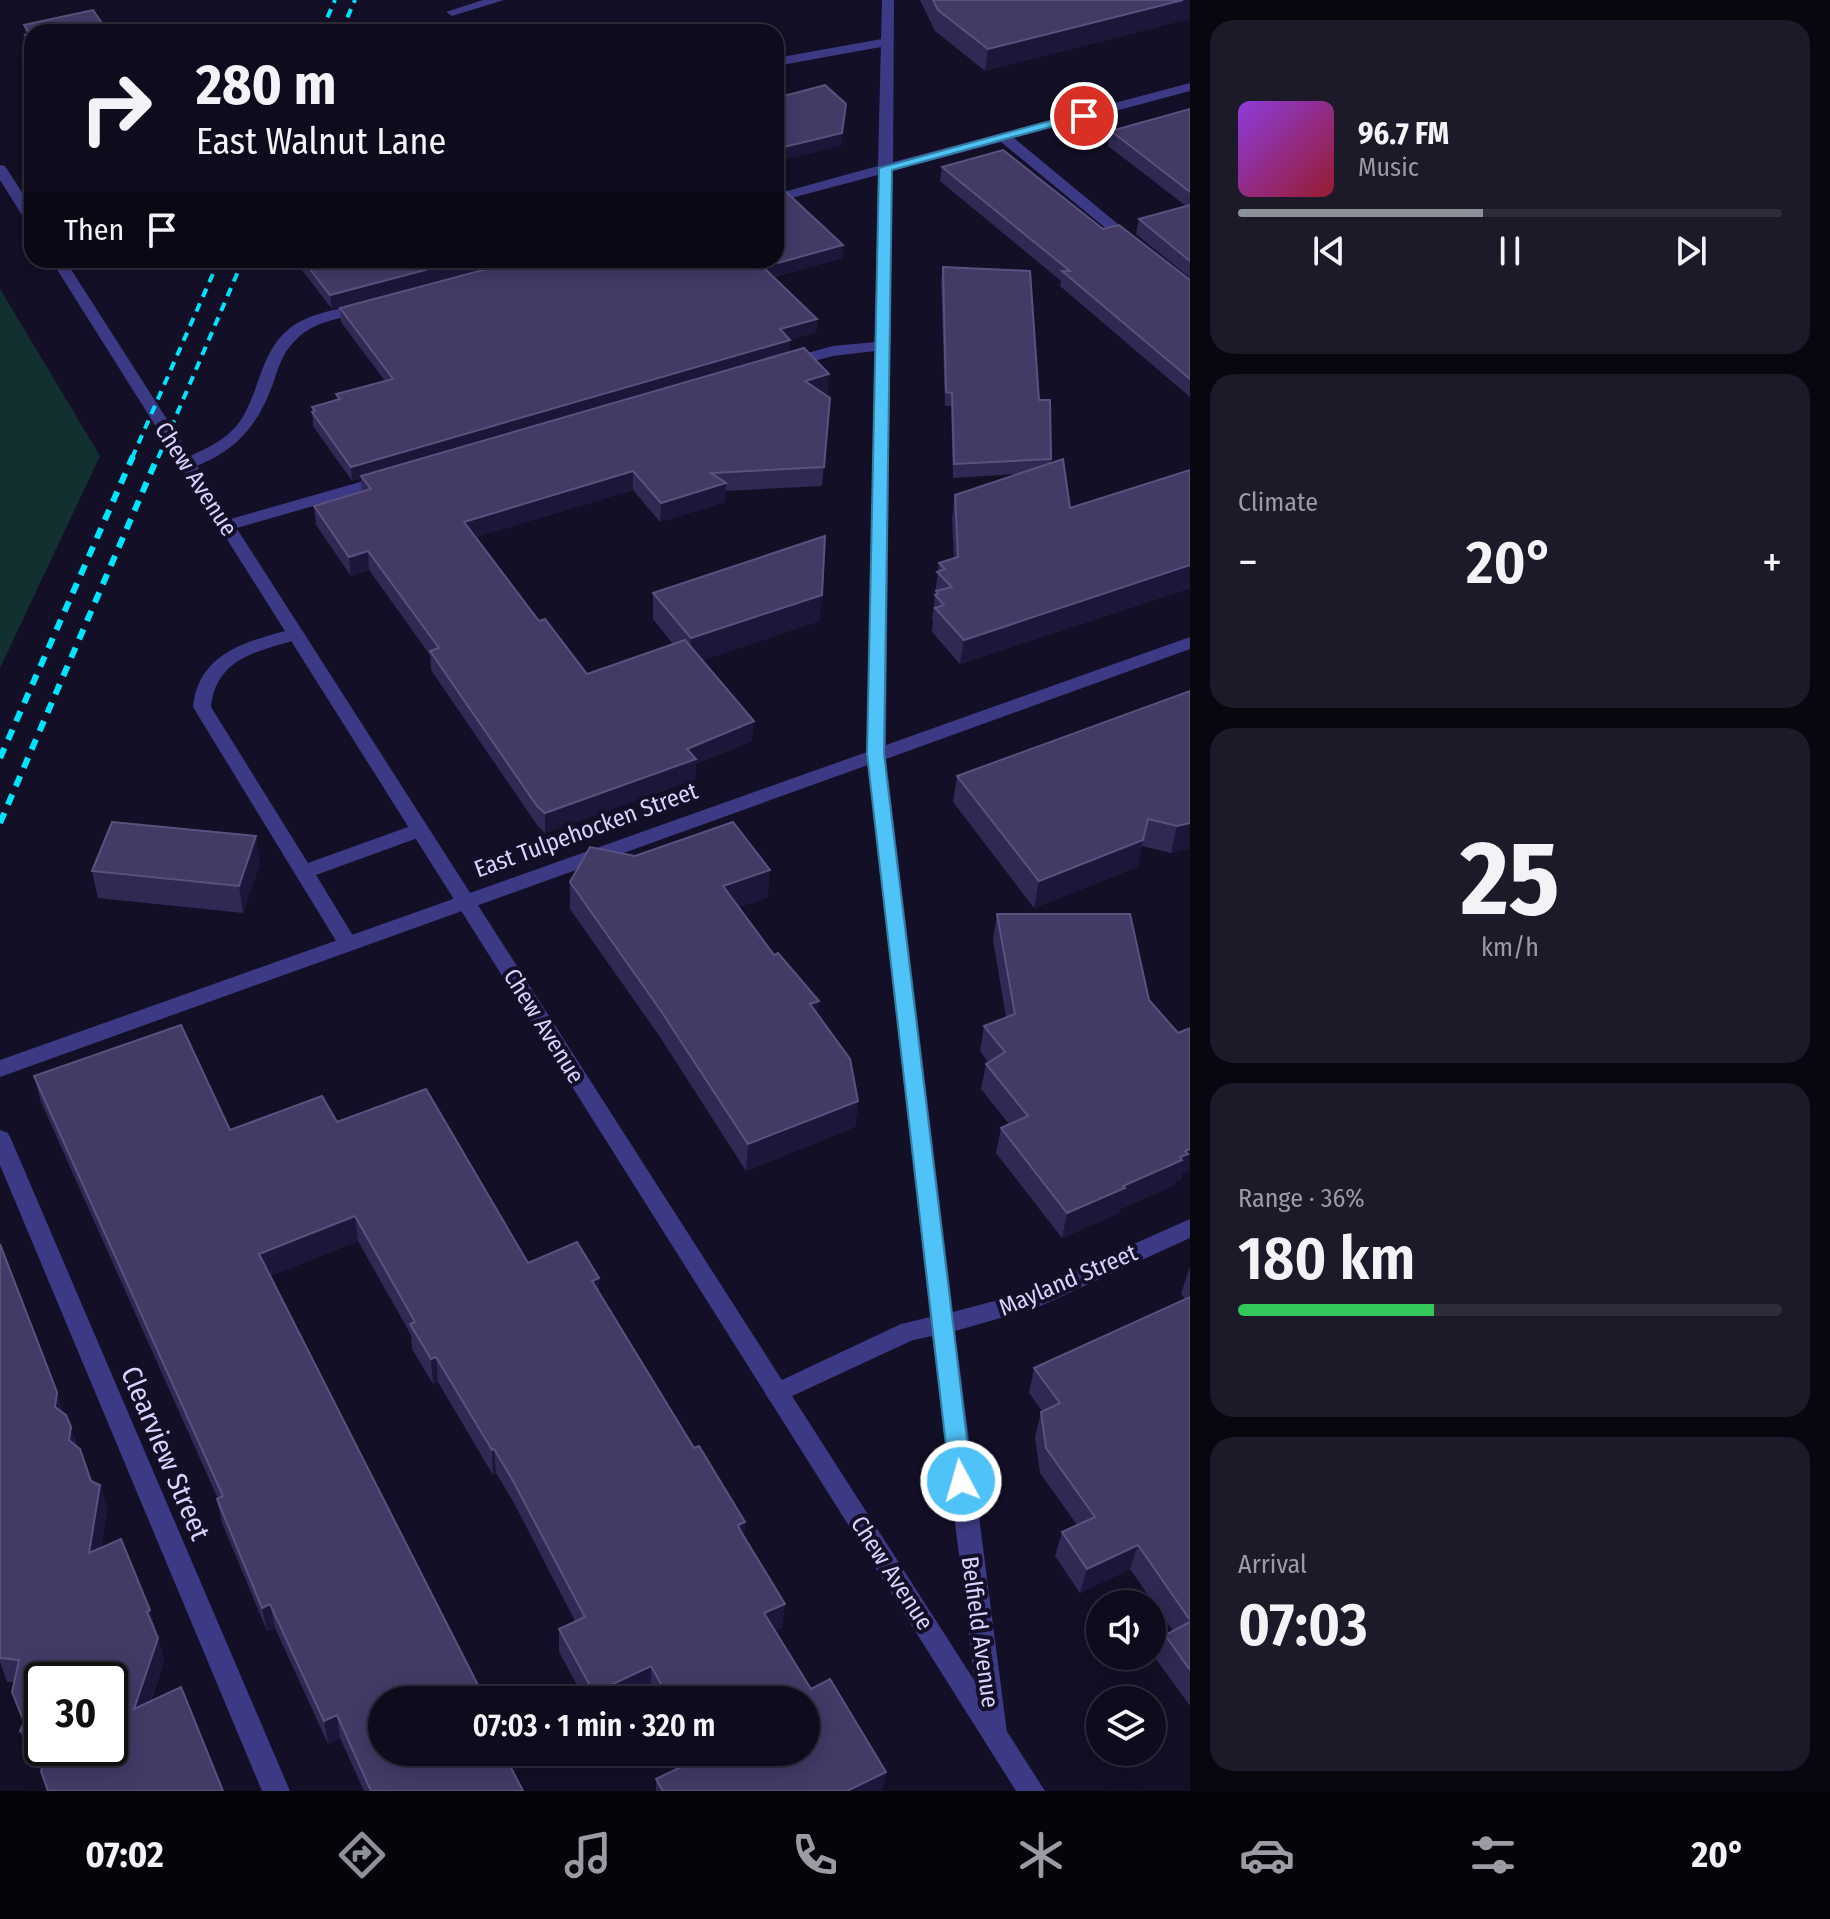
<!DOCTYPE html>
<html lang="en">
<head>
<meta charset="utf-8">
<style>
  body { margin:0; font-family:"Fira Sans Condensed",sans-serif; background:#1c1929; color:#f1f3f6; height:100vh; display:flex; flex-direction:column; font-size:30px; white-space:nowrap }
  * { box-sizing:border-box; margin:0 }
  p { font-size:26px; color:#9b9ba3 }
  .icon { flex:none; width:44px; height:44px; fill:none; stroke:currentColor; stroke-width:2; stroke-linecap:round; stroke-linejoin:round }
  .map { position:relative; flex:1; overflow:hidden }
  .sheet { display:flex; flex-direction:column; gap:20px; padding:20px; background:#08060f; width:640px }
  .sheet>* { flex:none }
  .top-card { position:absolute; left:24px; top:24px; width:760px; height:244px; border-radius:24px; box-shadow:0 4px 20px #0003,0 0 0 2px #2e2b3b; background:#0e0b1c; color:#f1f3f6; overflow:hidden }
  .buttons { position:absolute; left:1086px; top:1590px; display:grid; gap:16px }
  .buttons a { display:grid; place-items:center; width:80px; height:80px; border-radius:50%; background:#0e0b1c; box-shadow:0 4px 20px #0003,0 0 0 2px #2e2b3b; font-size:40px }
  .speed { position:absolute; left:24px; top:1662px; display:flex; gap:16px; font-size:40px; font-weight:700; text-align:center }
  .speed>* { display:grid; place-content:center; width:104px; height:104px; border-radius:50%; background:#0e0b1c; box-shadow:0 4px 20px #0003,0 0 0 2px #2e2b3b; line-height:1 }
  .speed .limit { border:4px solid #111; border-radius:12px; background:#fff; color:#111 }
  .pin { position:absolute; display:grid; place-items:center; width:68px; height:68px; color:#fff; margin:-34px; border:4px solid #fff; border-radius:50%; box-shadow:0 2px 8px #0007 }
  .me { position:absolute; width:88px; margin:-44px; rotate:354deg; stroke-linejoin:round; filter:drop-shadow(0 0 6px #0008) }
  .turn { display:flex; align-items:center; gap:28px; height:168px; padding:0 40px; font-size:36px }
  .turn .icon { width:104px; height:104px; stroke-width:2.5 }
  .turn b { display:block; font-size:56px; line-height:68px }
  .then { display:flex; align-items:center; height:76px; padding:0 40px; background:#0003; gap:16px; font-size:30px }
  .big { font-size:60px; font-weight:600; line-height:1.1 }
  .sheet .tile { flex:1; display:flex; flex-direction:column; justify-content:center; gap:12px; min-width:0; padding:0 28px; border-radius:24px; background:#1c1929 }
  .sheet .dial { align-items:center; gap:0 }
  .dial b { font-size:104px; line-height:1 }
  .song { display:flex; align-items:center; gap:24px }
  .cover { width:96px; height:96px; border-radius:12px; background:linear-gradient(135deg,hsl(270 70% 55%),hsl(350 70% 35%)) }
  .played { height:8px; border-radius:4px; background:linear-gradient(90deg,#8c9099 45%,#2e2b3b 45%) }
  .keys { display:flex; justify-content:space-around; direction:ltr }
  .heat { display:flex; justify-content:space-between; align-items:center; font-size:44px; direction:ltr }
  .charge { height:12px; border-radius:6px; background:linear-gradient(90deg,#34c759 36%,#2e2b3b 0) }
  .trip { position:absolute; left:368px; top:1686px; width:452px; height:80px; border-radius:40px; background:#0e0b1c; box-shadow:0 4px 20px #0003,0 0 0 2px #2e2b3b; font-weight:600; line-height:80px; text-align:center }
  .dock { display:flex; height:128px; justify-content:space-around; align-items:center; background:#06040b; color:#9b9ba3 }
  .dock .icon { width:56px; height:56px }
  .dock .current { color:#8c9099 }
  .dock b { font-size:36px; color:#f1f3f6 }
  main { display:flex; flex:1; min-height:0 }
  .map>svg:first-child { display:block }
  .green { fill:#12302f }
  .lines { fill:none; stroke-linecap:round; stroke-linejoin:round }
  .service { fill:#3d3a85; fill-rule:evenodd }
  .minor { fill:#3d3a85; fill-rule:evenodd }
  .tertiary { fill:#3d3a85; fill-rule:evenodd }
  .rail-far1 { stroke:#00e5ff; stroke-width:4; stroke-dasharray:9 7; stroke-linecap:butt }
  .rail { stroke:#00e5ff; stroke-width:6; stroke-dasharray:11 9; stroke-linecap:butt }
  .wall { fill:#312854; fill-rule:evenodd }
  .shaded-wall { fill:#1d163a }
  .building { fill:#433a66; stroke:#5a527e; stroke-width:2 }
  .route { fill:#4fc3f7; stroke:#337fa1; stroke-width:2 }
  .labels { text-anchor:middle; stroke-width:8; stroke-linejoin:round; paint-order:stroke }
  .street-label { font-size:24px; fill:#d9d4ff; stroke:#130f26 }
  .near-street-label { font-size:28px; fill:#d9d4ff; stroke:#130f26 }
</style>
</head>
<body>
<main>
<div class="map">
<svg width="1190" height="1791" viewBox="0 0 1190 1791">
  <rect width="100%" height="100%" fill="#130f26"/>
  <polygon class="green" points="0,289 100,456 0,668"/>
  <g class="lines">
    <g class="service">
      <polygon points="483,0 504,0 452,16 446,12"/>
      <polygon points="887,38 894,42 892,45 776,66 776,58"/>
      <path d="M 296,628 L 305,634 L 302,638 C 261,651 216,656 211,707 L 308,863 L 419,823 L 429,830 L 426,835 L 316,875 L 358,944 L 355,949 L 341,949 L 193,707 C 199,651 249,641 296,628 Z"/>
    </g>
    <g class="minor">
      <polygon points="882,0 894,0 893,162 1190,83 1190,91 1014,138 1136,239 1136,245 1126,245 1001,142 892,171 886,745 1190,637 1190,649 886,759 953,1312 1021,1294 1190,1219 1190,1238 1036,1308 955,1331 1007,1733 1003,1742 994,1746 985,1742 981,1733 932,1336 913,1340 777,1403 769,1400 765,1393 769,1386 901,1324 930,1317 868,765 0,1077 0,1060 867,752 875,351 833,356 787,368 779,363 781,360 833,346 875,342 878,175 776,202 776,194 878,166"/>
      <path d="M 366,303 L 374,308 L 371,311 C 344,318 312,320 293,343 C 283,353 278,368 274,381 C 261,417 245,442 210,460 C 200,464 192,470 181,468 L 179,464 L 181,460 C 201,451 224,442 238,424 C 260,395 259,352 290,328 C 311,312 341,309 366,303 Z"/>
      <polygon points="388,474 396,479 394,483 226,531 217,526 220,522"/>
      <polygon points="0,1130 8,1133 11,1139 290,1791 262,1791 0,1165"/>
    </g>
    <g class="tertiary">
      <polygon points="0,165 5,166 32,208 32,224 27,223 0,180"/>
      <polygon points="51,260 65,260 1045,1791 1016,1791"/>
    </g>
    <g class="rail-far1">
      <polyline points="321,32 335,0"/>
      <polyline points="341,32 355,0"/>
      <polyline points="132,458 219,260"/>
      <polyline points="158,458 243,260"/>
    </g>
    <g class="rail">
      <polyline points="0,758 133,456"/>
      <polyline points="0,823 158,456"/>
    </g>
  </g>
  <g class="wall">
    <polygon points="920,0 1190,0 985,71 935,31"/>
    <polygon points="24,25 32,32 32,63 30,59"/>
    <polygon points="1190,109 1190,278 1136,234 1139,219 1186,206 1108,146 1111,131"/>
    <polygon points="942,167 1103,229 1190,280 1190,397 1060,286 1061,281 940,181"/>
    <polygon points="843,245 842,258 774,277 817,319 816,332 790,340 790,352 828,393 824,394 830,398 822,486 725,491 725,502 660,522 633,490 476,537 539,621 587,674 673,644 653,619 653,593 822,595 819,621 702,660 752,741 696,764 695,779 545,833 537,825 431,670 430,655 369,570 351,576 316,525 314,506 362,492 361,478 352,481 313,426 312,407 337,400 336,394 385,381 341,322 340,308"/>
    <polygon points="294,260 514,260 332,309"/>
    <polygon points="943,267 1039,400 1051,459 1051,463 1070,508 1190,470 1190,588 960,664 932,632 933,621 932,619 939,563 954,558 952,519 955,495 1016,474 953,478 951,406 945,406 941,280"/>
    <polygon points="1190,691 1190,848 1171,853 1142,846 1137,867 1034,908 953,802 957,776"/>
    <polygon points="260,863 243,913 98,898 92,871"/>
    <polygon points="570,882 768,897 739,907 818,1014 858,1101 855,1127 746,1171 660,1037 570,909"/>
    <polygon points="997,914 1182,1174 1181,1179 1176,1181 1175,1185 1120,1209 1119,1213 1062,1238 996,1153 1001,1128 1009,1124 981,1089 986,1064 988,1062 980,1051 984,1026 1006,1017 993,940"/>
    <polygon points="34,1076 230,1130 337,1122 528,1263 599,1292 694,1448 745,1522 744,1536 785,1604 782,1627 775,1630 811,1689 886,1772 882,1791 656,1791 656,1779 691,1762 686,1752 806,1752 806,1700 657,1700 651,1689 628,1700 585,1700 559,1652 559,1629 575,1621 514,1503 496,1473 493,1475 438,1382 433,1384 412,1349 411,1335 358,1241 270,1276 485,1700 382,1700 523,1791 364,1791 340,1738 328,1744 275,1628 267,1631 222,1523 217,1499 218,1499 41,1102"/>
    <path d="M 0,1244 L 57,1392 L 63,1413 L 66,1415 L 71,1427 L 77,1446 L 80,1449 L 91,1481 L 100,1485 L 107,1509 L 101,1548 L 121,1539 L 150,1610 L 164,1661 L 151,1701 L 181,1687 L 223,1791 L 48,1791 L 41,1771 L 44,1763 L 29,1754 L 20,1731 L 24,1723 L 12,1692 L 14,1682 L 7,1682 L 0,1662 ZM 42,1680 L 110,1680 L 110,1748 L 42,1748 Z"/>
    <polygon points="1190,1268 1190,1706 1156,1659 1165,1635 1173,1631 1130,1569 1080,1593 1055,1556 1062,1532 1077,1525 1040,1473 1035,1437 1041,1412 1042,1411 1029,1393 1034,1368 1185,1299 1181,1294 1189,1269"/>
  </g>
  <g class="shaded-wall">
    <polygon points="1183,0 1190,0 1190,19 985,71 988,49"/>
    <polygon points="846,104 841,146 776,162 776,149"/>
    <polygon points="843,245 842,258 762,280 763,267"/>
    <polygon points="463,260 514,260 332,309 330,295"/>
    <polygon points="817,319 816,332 779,343 780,329"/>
    <polygon points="790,340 790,354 361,476 361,478 352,481 351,467"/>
    <polygon points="829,374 828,393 803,400 805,381"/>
    <polygon points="633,471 633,490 464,541 464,522"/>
    <polygon points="726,483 725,502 660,522 661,503"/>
    <polygon points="368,551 369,570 351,576 349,557"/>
    <polygon points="1190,565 1190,588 960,664 964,640"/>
    <polygon points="822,595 819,621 690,665 691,638"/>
    <polygon points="754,721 752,741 696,764 695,779 545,833 545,813 687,749"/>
    <polygon points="1190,823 1190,848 1171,853 1177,826"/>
    <polygon points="256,836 260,863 243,913 239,886"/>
    <polygon points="1143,840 1137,867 1034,908 1039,881"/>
    <polygon points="770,870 768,897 722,913 723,886"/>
    <polygon points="819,1001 816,1027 810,1004"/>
    <polygon points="858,1101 855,1127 746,1171 748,1144"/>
    <polygon points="1190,1149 1190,1170 1182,1174 1181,1179 1176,1181 1175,1185 1120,1209 1119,1213 1062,1238 1067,1213 1180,1157 1185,1151"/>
    <polygon points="355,1216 358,1241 263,1279 259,1254"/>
    <polygon points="599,1278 599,1303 592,1281"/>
    <polygon points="436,1357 438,1382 433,1384 431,1359"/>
    <polygon points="57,1392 64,1417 55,1407"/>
    <polygon points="71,1427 78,1451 69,1440"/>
    <polygon points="494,1449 496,1473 493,1475 492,1450"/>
    <polygon points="100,1485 107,1509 96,1577 89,1553"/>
    <polygon points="745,1522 743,1546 738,1525"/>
    <polygon points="1138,1545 1130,1569 1080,1593 1087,1569"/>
    <polygon points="270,1604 275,1628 267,1631 262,1608"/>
    <polygon points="785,1604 782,1627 762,1636 764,1613"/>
    <polygon points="150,1610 156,1634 147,1612"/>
    <polygon points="158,1638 164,1661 140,1732 134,1709"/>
    <polygon points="651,1666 651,1689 628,1700 594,1700 594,1693"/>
    <polygon points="337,1715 340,1738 328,1744 324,1721"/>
    <polygon points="886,1772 882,1791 847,1791"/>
  </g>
  <g class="building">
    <polygon points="933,0 1183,0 988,49 938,10"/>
    <polygon points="93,10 108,32 32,32 32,45 25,35 30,34 24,25"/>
    <polygon points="825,85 846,104 842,133 776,149 776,98"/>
    <polygon points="1190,109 1190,192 1111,131"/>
    <polygon points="1003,150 1103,229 1119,225 1190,280 1190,379 1062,271 1070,271 942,167"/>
    <polygon points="784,190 843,245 763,267 817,319 780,329 790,340 351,467 312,412 315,411 312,407 340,399 336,394 393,379 340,308 520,260 776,260 776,191"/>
    <polygon points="1190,205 1190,261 1139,219"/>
    <polygon points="303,260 463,260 330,295"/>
    <polygon points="943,267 1030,271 1039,400 1050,400 1051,459 954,464 952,393 946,392"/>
    <polygon points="804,348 829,374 805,381 830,398 824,467 711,473 726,483 661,503 633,471 464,522 539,621 545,619 587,674 685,640 754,721 687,749 696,759 545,813 537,806 430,651 439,648 368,551 349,557 314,506 371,489 361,476"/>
    <polygon points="1063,459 1070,508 1190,470 1190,565 964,640 935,608 944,605 935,595 938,594 936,591 952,587 937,572 945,569 939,563 958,557 955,495"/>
    <polygon points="825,536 822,595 691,638 653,593"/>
    <polygon points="1190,691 1190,823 1177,826 1148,819 1143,840 1039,881 957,776"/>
    <polygon points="112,822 256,836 239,886 92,871"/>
    <polygon points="733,822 770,870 723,886 774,955 778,953 819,1001 810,1004 850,1059 858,1101 748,1144 661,1011 570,882 590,847 635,856"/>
    <polygon points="997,914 1130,914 1149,1000 1178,1033 1190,1028 1190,1149 1185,1151 1188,1154 1180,1157 1182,1160 1123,1186 1125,1188 1067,1213 1001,1128 1028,1116 986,1064 1005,1052 984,1026 1015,1014"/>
    <polygon points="181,1025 230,1130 322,1096 337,1122 426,1089 528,1263 577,1242 599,1278 592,1281 694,1448 699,1446 745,1522 738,1525 740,1530 785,1604 764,1613 811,1689 830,1679 886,1772 847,1791 663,1791 656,1779 702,1757 700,1752 806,1752 806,1700 670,1700 651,1666 594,1693 559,1629 585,1617 512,1479 494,1449 492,1450 436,1357 431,1359 410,1324 415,1322 355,1216 259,1254 485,1699 482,1700 382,1700 382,1752 503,1752 523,1791 371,1791 337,1715 324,1721 270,1604 262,1608 217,1499 223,1496 34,1076"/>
    <polygon points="0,1244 57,1392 55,1407 66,1415 71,1427 69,1440 80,1449 91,1481 100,1485 89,1553 121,1539 150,1610 147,1612 158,1638 134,1709 181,1687 223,1791 48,1791 41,1771 48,1748 110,1748 110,1680 42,1680 42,1744 20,1731 24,1722 12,1692 19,1660 0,1658"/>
    <polygon points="1190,1297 1190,1620 1138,1545 1087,1569 1062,1532 1095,1517 1046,1448 1041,1412 1060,1403 1034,1368"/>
    <polygon points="1190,1622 1190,1670 1165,1635"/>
  </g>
  <polygon class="route" points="1079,113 1090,116 892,170 884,754 972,1481 969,1488 961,1491 953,1488 950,1481 867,754 879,168"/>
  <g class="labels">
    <g class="street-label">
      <text transform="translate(196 479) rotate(57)" y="8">Chew Avenue</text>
      <text transform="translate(586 830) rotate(-20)" y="8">East Tulpehocken Street</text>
      <text transform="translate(544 1026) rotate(58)" y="8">Chew Avenue</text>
      <text transform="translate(1068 1280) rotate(-23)" y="8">Mayland Street</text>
      <text transform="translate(892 1573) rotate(57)" y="8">Chew Avenue</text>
      <text transform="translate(980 1632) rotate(82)" y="8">Belfield Avenue</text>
    </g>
    <g class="near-street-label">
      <text transform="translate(166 1453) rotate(67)" y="10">Clearview Street</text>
    </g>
  </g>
</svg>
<div class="buttons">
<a><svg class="icon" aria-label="sound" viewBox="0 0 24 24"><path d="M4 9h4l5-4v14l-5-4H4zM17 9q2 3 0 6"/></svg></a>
<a><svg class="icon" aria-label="layers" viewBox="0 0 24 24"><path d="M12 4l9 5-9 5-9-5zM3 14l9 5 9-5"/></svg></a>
</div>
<div class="speed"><div class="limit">30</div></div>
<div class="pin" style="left:1084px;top:116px;background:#d93025"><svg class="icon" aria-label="arrive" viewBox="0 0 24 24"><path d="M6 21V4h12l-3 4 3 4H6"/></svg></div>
<svg class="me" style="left:961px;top:1481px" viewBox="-20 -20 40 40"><circle r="17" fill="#4fc3f7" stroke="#fff" stroke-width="3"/><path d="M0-11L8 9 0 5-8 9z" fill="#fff"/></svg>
<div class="trip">07:03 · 1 min · 320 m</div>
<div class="top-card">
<div class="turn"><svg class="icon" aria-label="right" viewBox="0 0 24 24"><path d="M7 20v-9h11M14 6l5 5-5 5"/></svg><div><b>280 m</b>East Walnut Lane</div></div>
<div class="then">Then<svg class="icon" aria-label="arrive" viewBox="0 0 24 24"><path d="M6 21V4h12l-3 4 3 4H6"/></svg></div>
</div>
</div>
<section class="sheet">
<div class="tile">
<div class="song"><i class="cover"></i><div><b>96.7 FM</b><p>Music</p></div></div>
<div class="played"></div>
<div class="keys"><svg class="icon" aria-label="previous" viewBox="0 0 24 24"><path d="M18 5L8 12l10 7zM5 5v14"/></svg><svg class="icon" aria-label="pause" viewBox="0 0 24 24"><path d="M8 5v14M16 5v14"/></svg><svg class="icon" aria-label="next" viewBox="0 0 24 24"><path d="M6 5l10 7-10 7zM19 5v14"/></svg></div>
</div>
<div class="tile"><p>Climate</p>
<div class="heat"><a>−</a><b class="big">20°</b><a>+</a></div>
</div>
<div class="tile dial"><b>25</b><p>km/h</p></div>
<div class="tile"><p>Range · 36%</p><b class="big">180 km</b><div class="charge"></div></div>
<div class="tile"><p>Arrival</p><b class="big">07:03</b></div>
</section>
</main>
<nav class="dock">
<b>07:02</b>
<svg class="icon current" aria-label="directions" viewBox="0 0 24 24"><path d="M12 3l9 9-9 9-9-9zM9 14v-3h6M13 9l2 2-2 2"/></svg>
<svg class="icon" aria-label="music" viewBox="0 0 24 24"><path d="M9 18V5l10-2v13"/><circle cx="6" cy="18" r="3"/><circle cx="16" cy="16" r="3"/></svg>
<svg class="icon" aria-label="phone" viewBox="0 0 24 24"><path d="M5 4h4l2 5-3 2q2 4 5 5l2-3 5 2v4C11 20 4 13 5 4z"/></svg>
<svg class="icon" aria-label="climate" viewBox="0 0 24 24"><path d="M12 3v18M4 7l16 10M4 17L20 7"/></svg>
<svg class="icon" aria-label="car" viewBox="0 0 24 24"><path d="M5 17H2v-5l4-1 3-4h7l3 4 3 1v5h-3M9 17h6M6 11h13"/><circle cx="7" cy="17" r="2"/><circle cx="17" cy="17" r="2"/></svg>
<svg class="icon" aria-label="filters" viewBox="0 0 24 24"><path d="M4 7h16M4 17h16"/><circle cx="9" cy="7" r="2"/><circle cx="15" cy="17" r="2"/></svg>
<b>20°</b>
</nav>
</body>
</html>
